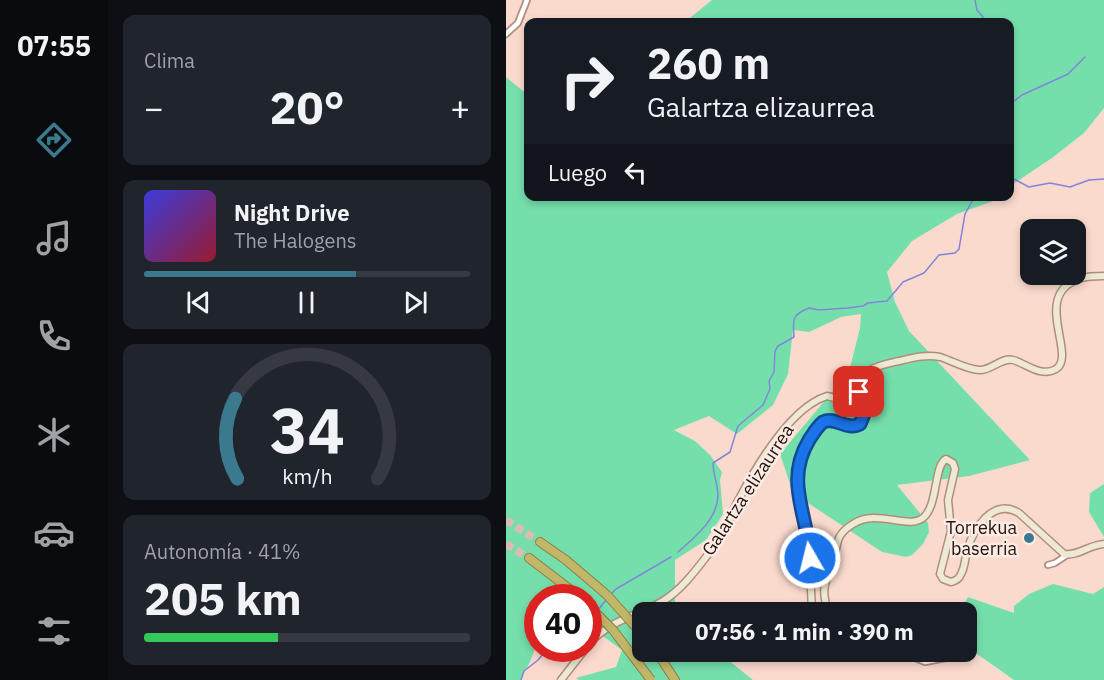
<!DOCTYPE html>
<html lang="es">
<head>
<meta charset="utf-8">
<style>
  body { margin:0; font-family:"IBM Plex Sans",sans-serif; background:#20242c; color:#f1f3f6; height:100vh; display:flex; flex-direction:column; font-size:22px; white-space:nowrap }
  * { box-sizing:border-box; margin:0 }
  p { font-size:20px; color:#9ea1a6 }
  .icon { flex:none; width:33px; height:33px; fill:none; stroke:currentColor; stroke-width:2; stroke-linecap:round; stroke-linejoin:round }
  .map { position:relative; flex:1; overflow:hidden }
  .panel { display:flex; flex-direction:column; gap:15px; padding:15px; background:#0d0f14; width:398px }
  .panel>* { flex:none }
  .guide { position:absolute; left:18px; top:18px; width:490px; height:183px; border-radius:12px; box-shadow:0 3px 9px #0003; background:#171b24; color:#f1f3f6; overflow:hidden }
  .controls { position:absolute; left:514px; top:219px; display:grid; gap:12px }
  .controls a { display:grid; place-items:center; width:66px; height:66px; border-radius:12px; background:#171b24; box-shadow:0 3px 9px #0003; font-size:30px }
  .speed { position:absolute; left:18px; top:584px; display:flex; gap:12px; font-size:30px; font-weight:700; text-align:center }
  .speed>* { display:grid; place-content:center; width:78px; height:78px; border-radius:50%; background:#171b24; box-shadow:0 3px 9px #0003; line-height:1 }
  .speed .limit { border:9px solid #d22; background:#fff; color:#111 }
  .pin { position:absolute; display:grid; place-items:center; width:51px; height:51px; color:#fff; margin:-26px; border-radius:12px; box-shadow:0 3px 9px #0006 }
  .me { position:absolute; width:66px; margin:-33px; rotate:352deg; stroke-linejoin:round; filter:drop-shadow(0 0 4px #0008) }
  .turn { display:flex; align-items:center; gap:21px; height:126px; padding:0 24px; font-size:27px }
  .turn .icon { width:78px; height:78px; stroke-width:2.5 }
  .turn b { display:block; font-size:42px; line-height:51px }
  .then { display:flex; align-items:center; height:57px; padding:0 24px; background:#0003; gap:12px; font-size:22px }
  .big { font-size:45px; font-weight:800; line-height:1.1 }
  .panel .widget { flex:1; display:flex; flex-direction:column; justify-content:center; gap:9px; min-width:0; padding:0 21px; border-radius:12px; background:#20242c }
  .panel .dial { align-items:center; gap:0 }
  .dial svg { height:156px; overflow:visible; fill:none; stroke:#363941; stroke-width:7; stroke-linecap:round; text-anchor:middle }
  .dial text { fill:#f1f3f6; stroke:none }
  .song { display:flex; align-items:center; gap:18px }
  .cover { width:72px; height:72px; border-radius:9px; background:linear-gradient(135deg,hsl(240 70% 55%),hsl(350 70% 35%)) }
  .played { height:6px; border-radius:3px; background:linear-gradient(90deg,#3b7a8e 65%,#363941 65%) }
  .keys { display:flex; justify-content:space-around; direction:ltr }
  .heat { display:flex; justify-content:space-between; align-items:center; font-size:33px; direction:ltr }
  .charge { height:9px; border-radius:4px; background:linear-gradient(90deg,#34c759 41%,#363941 0) }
  .trip { position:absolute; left:126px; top:602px; width:345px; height:60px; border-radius:12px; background:#171b24; box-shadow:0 3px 9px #0003; font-weight:800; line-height:60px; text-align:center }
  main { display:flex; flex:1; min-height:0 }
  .tab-bar { display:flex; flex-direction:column; width:108px; justify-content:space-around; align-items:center; background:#090b0e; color:#9ea1a6 }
  .tab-bar .icon { width:42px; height:42px }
  .tab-bar .active { color:#3b7a8e }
  .tab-bar b { font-size:27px; color:#f1f3f6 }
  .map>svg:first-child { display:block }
  .green { fill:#75dfac }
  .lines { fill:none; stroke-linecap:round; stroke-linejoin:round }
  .stream { stroke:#8385da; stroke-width:1.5 }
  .highway-tunnel { stroke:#dabcb1; stroke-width:8; stroke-dasharray:8 4; stroke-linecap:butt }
  .street-casing { stroke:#b28d7f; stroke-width:8 }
  .secondary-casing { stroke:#b28d7f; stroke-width:9 }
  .highway-casing { stroke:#8a7e48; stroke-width:10 }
  .street { stroke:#fff; stroke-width:4.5 }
  .secondary { stroke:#ede9d2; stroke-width:6 }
  .highway { stroke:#c2b768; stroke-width:8 }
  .highway-bridge-casing { stroke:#8a7e48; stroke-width:10; stroke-linecap:butt }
  .highway-bridge { stroke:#c2b768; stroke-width:8 }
  .route-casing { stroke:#114b97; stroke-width:15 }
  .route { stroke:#1a73e8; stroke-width:10 }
  .poi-dot { fill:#3b7a8e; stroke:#fcebe5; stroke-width:2 }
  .labels { text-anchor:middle; stroke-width:5; stroke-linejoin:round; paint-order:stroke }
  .street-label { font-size:18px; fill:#21140e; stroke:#fcebe5 }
  .poi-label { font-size:18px; fill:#21140e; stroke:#fcebe5; text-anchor:end }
</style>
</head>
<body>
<main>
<nav class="tab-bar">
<b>07:55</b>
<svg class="icon active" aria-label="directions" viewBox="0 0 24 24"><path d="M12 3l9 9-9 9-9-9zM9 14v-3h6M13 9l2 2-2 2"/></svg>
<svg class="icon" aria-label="music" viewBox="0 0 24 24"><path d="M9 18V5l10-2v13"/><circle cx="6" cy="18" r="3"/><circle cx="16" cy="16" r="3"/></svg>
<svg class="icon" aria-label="phone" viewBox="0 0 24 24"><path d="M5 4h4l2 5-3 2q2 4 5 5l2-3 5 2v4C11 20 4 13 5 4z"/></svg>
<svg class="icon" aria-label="climate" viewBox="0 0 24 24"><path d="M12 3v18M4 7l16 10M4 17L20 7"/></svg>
<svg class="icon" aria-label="car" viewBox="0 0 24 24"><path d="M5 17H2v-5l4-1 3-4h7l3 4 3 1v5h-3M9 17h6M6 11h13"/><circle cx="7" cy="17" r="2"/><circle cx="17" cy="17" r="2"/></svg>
<svg class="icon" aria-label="filters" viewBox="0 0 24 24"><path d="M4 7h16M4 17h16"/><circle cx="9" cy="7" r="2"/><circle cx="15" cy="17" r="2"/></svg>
</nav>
<section class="panel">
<div class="widget"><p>Clima</p>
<div class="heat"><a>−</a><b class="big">20°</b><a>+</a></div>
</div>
<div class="widget">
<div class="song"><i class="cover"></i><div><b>Night Drive</b><p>The Halogens</p></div></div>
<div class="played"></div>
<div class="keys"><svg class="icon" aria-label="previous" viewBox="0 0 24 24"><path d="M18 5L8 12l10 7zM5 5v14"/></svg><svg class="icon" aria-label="pause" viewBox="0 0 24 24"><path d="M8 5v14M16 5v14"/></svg><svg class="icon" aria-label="next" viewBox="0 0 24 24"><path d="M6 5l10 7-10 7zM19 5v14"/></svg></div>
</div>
<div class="widget dial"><svg viewBox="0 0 100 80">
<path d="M14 69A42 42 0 1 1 86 69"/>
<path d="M14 69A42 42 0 0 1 13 28" stroke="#3b7a8e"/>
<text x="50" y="56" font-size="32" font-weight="700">34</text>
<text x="50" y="72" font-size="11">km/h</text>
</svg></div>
<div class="widget"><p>Autonomía · 41%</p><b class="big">205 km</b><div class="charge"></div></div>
</section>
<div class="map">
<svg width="599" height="680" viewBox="0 0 599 680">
  <rect width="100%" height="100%" fill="#fbdace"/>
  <g class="green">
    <polygon points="206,0 598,0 598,108 578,133 546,158 504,186 504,22 179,22"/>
    <path d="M 0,77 L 22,95 L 22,196 L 493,197 L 490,200 L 451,214 L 406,241 L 381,272 L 389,302 L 403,331 L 524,460 L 463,476 L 391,485 L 422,523 L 423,532 L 417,544 L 406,555 L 400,557 L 376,552 L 287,493 L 274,454 L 343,372 L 354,328 L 355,314 L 335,317 L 303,332 L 287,330 L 282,374 L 267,405 L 231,434 L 203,416 L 168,430 L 189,441 L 204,455 L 216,472 L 214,480 L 217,514 L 200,540 L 169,560 L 169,612 L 136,612 L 136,651 L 211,651 L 247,680 L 73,680 L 70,678 L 110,667 L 116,650 L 83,626 L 82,597 L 32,597 C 31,632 35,647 15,678 L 16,680 L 0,680 Z"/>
    <polygon points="598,484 598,537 583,512 584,493"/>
    <polygon points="547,584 587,594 598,587 598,680 508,680 461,647 460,612 454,612 462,597 508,613 508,606 523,594"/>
  </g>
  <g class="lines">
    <g class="stream">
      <polyline points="469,0 471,10 477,17 476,22"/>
      <polyline points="504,104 516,95 562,74 579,57"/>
      <polyline points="504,177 523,187 544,183 564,187 583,180 599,179"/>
      <path d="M 172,552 C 188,538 211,520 212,496 C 212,486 207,474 207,463 L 224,452 L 232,426 L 257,405 L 264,389 L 263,381 L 268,372 L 269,351 L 272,346 L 288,337 C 287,320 285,315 303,308 L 313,310 L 342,308 L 357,306 L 362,303 L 381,301 L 397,282 L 418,273 L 433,255 L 449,253 L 453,249 L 459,214 L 469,196"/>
      <polyline points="105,594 110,589 165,557"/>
      <polyline points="92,610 100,600"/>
      <polyline points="82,625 88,617"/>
      <polyline points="15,680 18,671 32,660 42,648"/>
    </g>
    <g class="highway-tunnel">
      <polyline points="0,520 34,542"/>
      <polyline points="0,544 23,558"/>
    </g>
    <defs>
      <g id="street">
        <polyline points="0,34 12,23 21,0"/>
        <polyline points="542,565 549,563 561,555"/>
        <polyline points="392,651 419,662 440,658"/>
      </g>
      <g id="secondary">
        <polyline points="306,612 303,546 290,474 296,453 317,422 325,419 347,427 354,424 358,414 350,396"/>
        <path d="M 322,612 C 314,585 320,584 328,559 C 330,552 330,543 334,536 C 337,531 342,527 347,524 C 371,508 404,531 418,517 C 432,504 428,465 440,459 L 447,463 L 449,469 L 442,500 L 445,531 L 434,574 L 437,579 L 445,582 C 450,581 453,579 455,574 C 459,567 459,558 461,551 C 467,529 487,497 513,513 L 558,554 C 571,557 584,544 599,544"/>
        <path d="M 82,645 C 106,618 128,618 157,601 C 177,589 193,566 207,548 C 219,533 224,515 233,499 C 250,467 285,407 321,396 C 327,397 332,400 338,400 C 358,399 352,381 363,371 C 371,365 384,363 393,361 C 406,358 421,354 434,357 C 447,361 459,369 473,370 C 485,371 495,357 507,360 C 519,363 535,378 550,369 C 572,355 523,293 576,278 C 583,276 591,276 599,276"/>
        <polyline points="55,680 80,648"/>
      </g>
      <g id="highway">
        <polyline points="34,542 60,560"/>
        <polyline points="23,558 74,597"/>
        <polyline points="150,651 169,680"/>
      </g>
    </defs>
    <use href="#street" class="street-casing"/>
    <use href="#secondary" class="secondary-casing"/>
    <use href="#highway" class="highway-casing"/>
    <use href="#street" class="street"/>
    <use href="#secondary" class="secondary"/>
    <use href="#highway" class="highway"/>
    <defs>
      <g id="highway-bridge">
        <polyline points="60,560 101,595 136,634"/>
        <polyline points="82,605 107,630 145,680"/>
      </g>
    </defs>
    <use href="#highway-bridge" class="highway-bridge-casing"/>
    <use href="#highway-bridge" class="highway-bridge"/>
  </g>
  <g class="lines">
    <defs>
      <path id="route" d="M 304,558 C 302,514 278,482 303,440 C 307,434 311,427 317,422 C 330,416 340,431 354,424 L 358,414 L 350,396 L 353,392"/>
    </defs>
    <use href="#route" class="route-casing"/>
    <use href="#route" class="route"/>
  </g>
  <circle class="poi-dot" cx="523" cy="538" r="6"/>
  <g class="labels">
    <g class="street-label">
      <text transform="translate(242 490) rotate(-57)" y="6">Galartza elizaurrea</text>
    </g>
    <g class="poi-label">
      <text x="511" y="534">Torrekua<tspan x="511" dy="21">baserria</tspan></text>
    </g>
  </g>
</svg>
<div class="controls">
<a><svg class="icon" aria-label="layers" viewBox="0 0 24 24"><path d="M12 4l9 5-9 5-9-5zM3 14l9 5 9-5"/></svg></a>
</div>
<div class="speed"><div class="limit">40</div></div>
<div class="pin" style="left:353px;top:392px;background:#d93025"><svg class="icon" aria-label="arrive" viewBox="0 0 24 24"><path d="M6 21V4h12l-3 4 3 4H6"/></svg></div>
<svg class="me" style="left:304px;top:558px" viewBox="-20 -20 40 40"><circle r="17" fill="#1a73e8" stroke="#fff" stroke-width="3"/><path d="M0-11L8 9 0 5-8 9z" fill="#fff"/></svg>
<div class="trip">07:56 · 1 min · 390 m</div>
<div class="guide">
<div class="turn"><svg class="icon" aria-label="right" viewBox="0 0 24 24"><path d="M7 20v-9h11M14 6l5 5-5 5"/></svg><div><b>260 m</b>Galartza elizaurrea</div></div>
<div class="then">Luego<svg class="icon" aria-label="left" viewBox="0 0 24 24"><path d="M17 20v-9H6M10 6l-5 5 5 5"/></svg></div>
</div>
</div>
</main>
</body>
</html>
